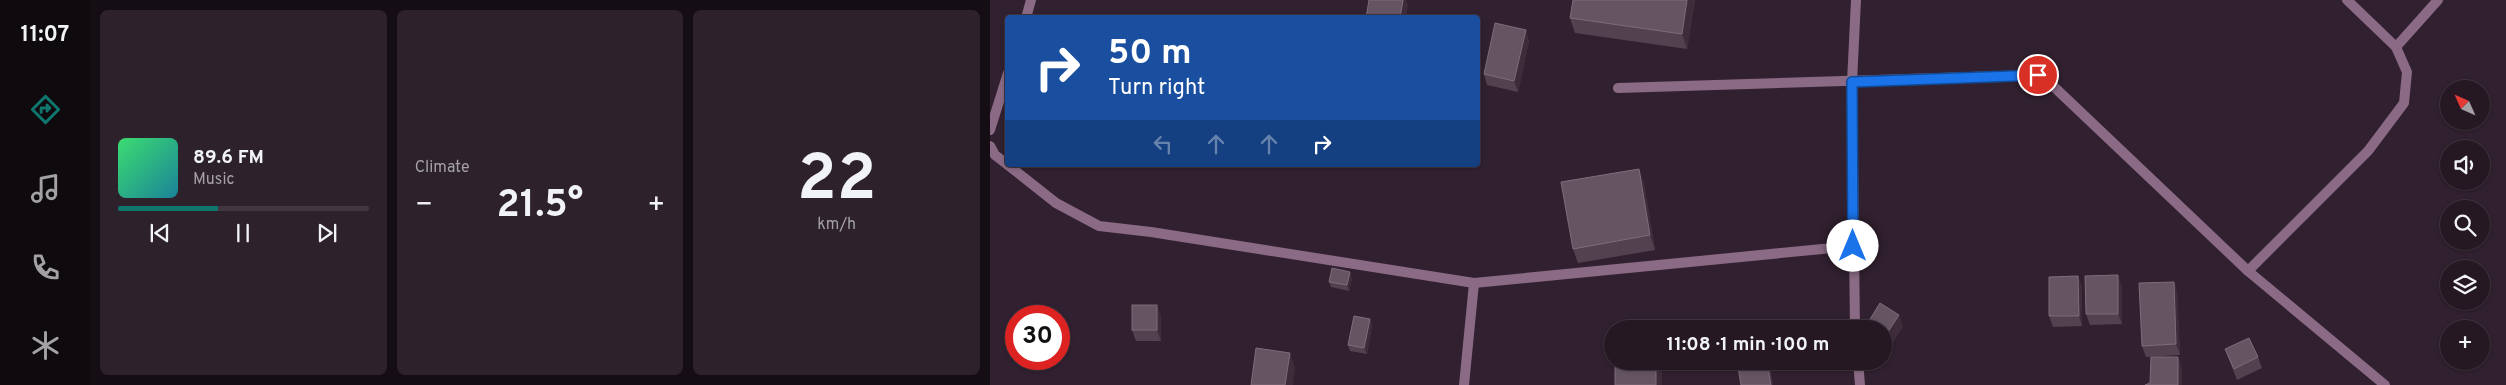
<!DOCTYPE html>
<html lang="en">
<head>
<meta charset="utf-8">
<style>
  body { margin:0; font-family:Overpass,sans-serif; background:#2d212b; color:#f1f3f6; height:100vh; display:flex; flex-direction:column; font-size:19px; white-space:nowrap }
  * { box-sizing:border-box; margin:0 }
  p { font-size:16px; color:#a3a0a6 }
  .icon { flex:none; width:28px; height:28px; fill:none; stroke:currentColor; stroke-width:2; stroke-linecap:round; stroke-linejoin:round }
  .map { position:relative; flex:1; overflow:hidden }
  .sheet { display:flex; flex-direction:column; gap:10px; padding:10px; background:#140d13; width:900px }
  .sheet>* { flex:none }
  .banner { position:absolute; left:15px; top:15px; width:475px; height:152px; border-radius:5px; box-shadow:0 1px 4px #0004,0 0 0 1px #423741; background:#1a4fa0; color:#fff; overflow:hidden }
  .needle { width:32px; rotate:315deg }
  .buttons { position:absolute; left:1450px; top:80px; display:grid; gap:10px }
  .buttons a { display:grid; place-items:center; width:50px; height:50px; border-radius:50%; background:#251823; box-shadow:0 1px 4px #0004,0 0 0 1px #423741; font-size:25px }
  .speed { position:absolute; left:15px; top:305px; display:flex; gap:10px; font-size:25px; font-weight:700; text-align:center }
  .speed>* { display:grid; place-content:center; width:65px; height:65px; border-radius:50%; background:#251823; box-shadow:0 1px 4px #0004,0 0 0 1px #423741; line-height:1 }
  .speed .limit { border:8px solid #d22; background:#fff; color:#111 }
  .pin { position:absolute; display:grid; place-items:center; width:42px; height:42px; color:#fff; margin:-21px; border:2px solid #fff; border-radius:50%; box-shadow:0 1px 5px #0007 }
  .me { position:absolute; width:55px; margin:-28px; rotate:0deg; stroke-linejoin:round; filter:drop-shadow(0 0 4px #0008) }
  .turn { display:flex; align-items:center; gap:18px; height:105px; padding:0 20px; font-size:22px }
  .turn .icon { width:65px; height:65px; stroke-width:2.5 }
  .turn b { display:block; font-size:35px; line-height:42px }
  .lanes { display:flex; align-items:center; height:48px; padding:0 20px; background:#0003; justify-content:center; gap:25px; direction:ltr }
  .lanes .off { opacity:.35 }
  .big { font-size:38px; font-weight:700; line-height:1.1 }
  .sheet .card { flex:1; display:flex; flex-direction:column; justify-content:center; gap:8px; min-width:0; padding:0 18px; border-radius:8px; background:#2d212b }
  .sheet .dial { align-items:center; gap:0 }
  .dial b { font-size:65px; line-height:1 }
  .song { display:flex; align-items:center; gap:15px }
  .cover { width:60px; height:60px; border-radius:8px; background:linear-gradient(135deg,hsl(140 70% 55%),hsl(190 70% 35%)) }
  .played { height:5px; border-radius:2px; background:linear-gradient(90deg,#0f766e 40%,#423741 40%) }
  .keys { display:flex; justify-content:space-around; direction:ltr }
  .heat { display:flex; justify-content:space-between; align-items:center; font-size:28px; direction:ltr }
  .sheet .tiles { flex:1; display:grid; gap:10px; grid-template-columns:repeat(3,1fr) }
  .trip { position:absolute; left:614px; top:320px; width:288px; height:50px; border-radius:25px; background:#251823; box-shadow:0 1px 4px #0004,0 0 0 1px #423741; font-weight:700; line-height:50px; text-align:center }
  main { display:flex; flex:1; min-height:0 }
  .menu { display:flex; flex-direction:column; width:90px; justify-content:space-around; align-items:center; background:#0f0a0e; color:#a3a0a6 }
  .menu .icon { width:35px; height:35px }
  .menu .active { color:#0f766e }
  .menu b { font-size:22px; color:#f1f3f6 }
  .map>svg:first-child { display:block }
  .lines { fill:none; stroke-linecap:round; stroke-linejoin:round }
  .minor { stroke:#8a6a84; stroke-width:10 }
  .wall { fill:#534150 }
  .shaded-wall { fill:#3e2c3b }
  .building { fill:#655462; stroke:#7d6d7a }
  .route-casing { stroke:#114b97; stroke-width:12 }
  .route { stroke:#1a73e8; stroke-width:9 }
</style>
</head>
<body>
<main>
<nav class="menu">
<b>11:07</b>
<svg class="icon active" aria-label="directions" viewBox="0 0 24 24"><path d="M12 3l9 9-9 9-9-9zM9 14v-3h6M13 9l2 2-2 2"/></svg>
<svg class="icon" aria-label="music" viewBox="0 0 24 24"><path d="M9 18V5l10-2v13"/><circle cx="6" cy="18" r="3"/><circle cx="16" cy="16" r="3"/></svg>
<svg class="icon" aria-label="phone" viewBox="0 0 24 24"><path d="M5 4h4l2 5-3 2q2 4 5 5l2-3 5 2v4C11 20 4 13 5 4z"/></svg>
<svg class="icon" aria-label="climate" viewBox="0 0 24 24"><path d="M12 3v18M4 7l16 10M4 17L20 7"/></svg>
</nav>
<section class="sheet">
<div class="tiles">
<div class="card">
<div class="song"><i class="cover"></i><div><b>89.6 FM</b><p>Music</p></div></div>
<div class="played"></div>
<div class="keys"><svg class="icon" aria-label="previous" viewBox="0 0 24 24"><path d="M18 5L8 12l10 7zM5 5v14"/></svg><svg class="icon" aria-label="pause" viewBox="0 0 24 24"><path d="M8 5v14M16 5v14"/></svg><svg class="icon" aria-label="next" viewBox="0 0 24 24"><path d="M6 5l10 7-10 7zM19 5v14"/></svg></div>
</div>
<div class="card"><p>Climate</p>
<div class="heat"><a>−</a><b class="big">21.5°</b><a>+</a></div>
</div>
<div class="card dial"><b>22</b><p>km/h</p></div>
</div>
</section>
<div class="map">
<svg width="1516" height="385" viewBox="0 0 1516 385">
  <rect width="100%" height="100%" fill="#31202f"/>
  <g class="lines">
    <g class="minor">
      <polyline points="36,18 41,0"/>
      <polyline points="1406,47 1448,0"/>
      <polyline points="628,88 1048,75 1061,84 1258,271 1395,385"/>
      <polyline points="0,130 18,73"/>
      <polyline points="0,146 5,155 18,165"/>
      <polyline points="18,165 66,203 109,226 161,232 484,283 863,246"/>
      <polyline points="1258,271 1378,151 1414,103 1417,72 1406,47 1357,0"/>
      <polyline points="865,329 862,82 866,0"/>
      <polyline points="868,361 870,385"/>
      <polyline points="474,385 484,283"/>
    </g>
  </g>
  <g class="wall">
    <polygon points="705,0 697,49 585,33 580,18"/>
    <polygon points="539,41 528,92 497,85 494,74"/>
    <polygon points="649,169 654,184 665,250 588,263 583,249"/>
    <polygon points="1088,276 1092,287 1092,326 1063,327 1059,316"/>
    <polygon points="362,278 359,291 341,287 339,282"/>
    <polygon points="1184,282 1187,292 1190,355 1156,357 1152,346"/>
    <polygon points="1132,286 1132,324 1100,325 1096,314"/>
    <polygon points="171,316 171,341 146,341 142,330"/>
    <polygon points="380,319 382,325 377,354 360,351 358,345"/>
    <polygon points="913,326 896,353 892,350 892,329"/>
    <polygon points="1235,349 1268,357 1272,368 1247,380"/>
  </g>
  <g class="shaded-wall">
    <polygon points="413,0 416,0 418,5 416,18 410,18"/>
    <polygon points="697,0 705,0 697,49 692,34"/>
    <polygon points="536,30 539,41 528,92 524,81"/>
    <polygon points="649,169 654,184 665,250 660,235"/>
    <polygon points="360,272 362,278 359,291 357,285"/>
    <polygon points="1128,275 1132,286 1132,324 1128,314"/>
    <polygon points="1088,276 1092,287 1092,326 1089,316"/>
    <polygon points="1184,282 1187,292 1190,355 1186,344"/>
    <polygon points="167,305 171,316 171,341 167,330"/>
    <polygon points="909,315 913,326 896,353 892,341"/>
    <polygon points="380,319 382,325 377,354 374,348"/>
    <polygon points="300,353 305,368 303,385 295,385"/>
    <polygon points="1188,357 1192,368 1192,385 1188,385"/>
    <rect x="666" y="361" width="6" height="24"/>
    <polygon points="777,361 780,361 783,385 781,385"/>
  </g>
  <g class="building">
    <polygon points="379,0 413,0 410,18 376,18"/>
    <polygon points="583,0 697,0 692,34 580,18"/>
    <polygon points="505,23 536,30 524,81 494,74"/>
    <polygon points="649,169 660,235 583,249 571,182"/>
    <polygon points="342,268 360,272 357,285 339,282"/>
    <polygon points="1128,275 1128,314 1096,314 1095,276"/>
    <polygon points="1088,276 1089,316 1059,316 1059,277"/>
    <polygon points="1184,282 1186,344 1152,346 1149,283"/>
    <polygon points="890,303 909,315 892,341 892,329 874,329"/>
    <rect x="142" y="305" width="25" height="25"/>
    <polygon points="364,316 380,319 374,348 358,345"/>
    <rect x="625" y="325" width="41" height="4"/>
    <polygon points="1259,338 1268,357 1244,369 1235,349"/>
    <polygon points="266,348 300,353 295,385 261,385"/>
    <polygon points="1161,357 1188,357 1188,385 1155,385 1160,383"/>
    <rect x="625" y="361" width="41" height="24"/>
    <polygon points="747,361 777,361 781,385 751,385"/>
  </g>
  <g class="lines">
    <defs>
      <polyline id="route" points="863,246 862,82 1048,75"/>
    </defs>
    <use href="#route" class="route-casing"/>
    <use href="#route" class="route"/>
  </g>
</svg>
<div class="buttons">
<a><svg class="needle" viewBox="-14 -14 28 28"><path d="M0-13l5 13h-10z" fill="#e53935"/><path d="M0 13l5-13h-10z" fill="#a3a0a6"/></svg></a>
<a><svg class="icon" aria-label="sound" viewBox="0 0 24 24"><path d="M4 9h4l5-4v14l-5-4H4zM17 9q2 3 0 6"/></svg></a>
<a><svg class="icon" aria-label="search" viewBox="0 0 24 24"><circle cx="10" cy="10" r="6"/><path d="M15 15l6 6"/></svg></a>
<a><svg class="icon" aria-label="layers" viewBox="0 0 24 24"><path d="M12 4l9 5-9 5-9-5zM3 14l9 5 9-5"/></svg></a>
<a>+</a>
</div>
<div class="speed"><div class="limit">30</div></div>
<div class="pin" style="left:1048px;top:75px;background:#d93025"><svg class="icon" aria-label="arrive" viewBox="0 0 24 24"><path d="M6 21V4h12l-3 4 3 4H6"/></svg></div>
<svg class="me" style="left:863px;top:246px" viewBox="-20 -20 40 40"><circle r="19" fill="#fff"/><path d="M0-13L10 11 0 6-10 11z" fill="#1a73e8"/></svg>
<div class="trip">11:08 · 1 min · 100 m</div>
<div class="banner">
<div class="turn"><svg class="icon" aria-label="right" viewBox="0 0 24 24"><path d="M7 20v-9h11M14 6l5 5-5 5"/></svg><div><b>50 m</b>Turn right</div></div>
<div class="lanes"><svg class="icon off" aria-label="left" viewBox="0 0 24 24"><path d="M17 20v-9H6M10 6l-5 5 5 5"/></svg><svg class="icon off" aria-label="ahead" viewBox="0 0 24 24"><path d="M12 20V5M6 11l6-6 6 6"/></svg><svg class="icon off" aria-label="ahead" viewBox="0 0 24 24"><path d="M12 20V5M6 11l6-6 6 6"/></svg><svg class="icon" aria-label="right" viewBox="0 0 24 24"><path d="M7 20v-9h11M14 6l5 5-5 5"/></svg></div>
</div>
</div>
</main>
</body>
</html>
